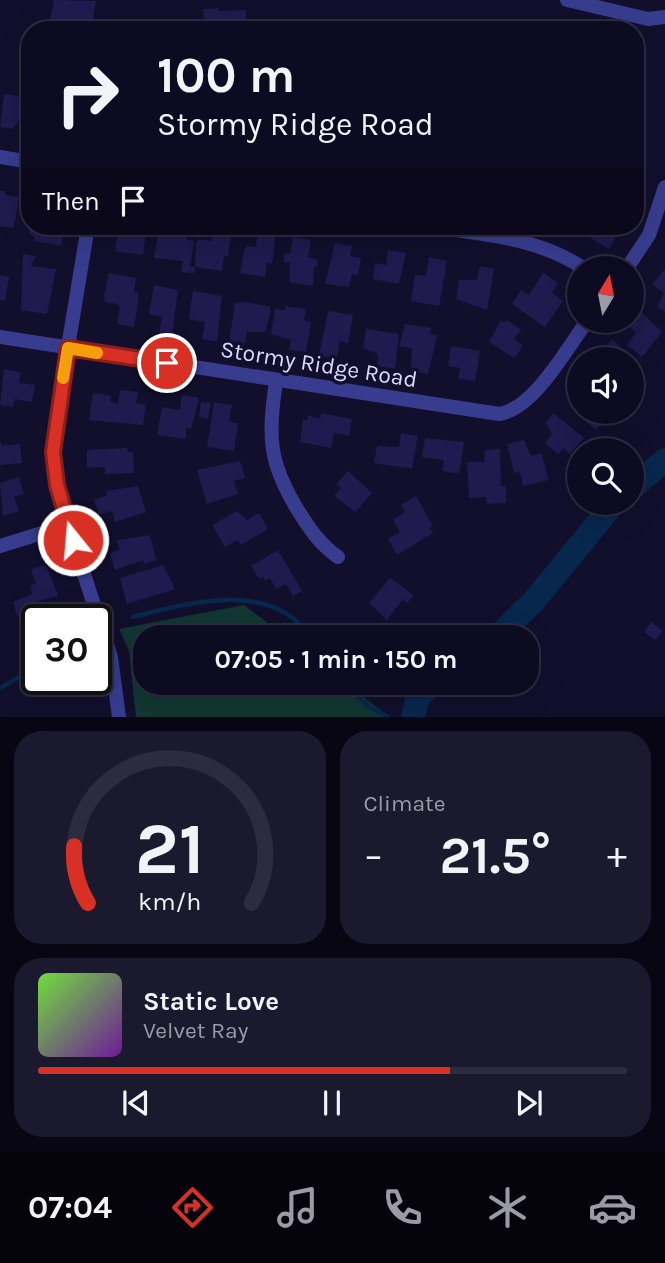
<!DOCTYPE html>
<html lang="en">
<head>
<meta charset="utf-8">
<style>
  body { margin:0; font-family:Karla,sans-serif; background:#1b192e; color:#f1f3f6; height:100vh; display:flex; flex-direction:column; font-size:26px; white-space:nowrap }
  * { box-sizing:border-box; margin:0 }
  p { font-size:23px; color:#9a9ba5 }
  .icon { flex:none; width:38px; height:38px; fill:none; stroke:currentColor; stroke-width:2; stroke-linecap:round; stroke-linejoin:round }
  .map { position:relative; height:717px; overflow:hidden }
  .side { display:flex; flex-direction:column; gap:14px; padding:14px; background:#070612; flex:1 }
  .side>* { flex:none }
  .banner { position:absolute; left:21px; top:21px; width:623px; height:214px; border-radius:28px; box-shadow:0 7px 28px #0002,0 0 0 2px #2d2b3f; background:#0d0b21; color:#f1f3f6; overflow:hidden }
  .needle { width:46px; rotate:10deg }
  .controls { position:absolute; left:567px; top:256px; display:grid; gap:14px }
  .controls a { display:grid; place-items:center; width:77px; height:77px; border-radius:50%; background:#0d0b21; box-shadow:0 7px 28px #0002,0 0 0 2px #2d2b3f; font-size:35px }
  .speed { position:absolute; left:21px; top:604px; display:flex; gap:14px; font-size:35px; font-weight:700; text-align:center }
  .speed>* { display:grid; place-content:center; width:91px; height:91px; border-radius:50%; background:#0d0b21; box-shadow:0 7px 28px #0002,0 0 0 2px #2d2b3f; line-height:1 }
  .speed .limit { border:4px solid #111; border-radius:10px; background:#fff; color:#111 }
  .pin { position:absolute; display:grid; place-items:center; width:60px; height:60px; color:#fff; margin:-30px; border:4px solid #fff; border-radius:50%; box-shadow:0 2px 7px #0007 }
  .me { position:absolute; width:77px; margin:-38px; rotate:343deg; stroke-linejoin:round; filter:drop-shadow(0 0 5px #0008) }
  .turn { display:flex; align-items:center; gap:24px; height:147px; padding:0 21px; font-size:32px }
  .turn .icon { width:91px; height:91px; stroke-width:2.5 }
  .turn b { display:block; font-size:49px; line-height:60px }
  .then { display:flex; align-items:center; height:66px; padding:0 21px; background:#0003; gap:14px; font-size:26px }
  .big { font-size:52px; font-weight:700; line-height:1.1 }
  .side .card { flex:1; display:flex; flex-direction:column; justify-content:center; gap:10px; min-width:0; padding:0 24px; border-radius:28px; background:#1b192e }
  .side .dial { align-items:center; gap:0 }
  .dial svg { height:182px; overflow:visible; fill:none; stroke:#2d2b3f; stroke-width:7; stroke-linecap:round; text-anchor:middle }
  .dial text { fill:#f1f3f6; stroke:none }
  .song { display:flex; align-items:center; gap:21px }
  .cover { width:84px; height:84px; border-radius:10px; background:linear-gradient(135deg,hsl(100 70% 55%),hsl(280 70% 35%)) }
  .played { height:7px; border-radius:4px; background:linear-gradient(90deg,#d93025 70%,#2d2b3f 70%) }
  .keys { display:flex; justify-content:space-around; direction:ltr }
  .heat { display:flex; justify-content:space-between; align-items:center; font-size:38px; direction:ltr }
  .side .tiles { flex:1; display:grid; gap:14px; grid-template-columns:1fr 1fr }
  .card:last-child { grid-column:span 2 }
  .trip { position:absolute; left:133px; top:625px; width:406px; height:70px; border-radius:28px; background:#0d0b21; box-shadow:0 7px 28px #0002,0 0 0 2px #2d2b3f; font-weight:700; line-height:70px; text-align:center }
  .tab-bar { display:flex; height:112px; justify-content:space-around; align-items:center; background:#05040d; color:#9a9ba5 }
  .tab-bar .icon { width:49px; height:49px }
  .tab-bar .selected { color:#d93025 }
  .tab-bar b { font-size:32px; color:#f1f3f6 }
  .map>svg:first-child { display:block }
  .green { fill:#123632 }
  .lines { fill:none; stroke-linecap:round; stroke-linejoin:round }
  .stream { stroke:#07274d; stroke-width:4.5 }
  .river { stroke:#07274d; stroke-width:24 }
  .building { fill:#201a4e }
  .minor { stroke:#373c8e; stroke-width:14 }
  .route-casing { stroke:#8d1f18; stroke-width:18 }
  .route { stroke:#d93025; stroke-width:12 }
  .slow { stroke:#f59e0b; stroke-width:12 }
  .labels { text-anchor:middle; stroke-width:7; stroke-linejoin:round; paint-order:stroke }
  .street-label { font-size:23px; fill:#dbdaff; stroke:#110f2c }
</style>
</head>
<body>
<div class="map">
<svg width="665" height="717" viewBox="0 0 665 717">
  <rect width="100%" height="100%" fill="#110f2c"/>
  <polygon class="green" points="244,605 286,637 145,637 145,682 345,683 390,717 136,717 129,651 119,629"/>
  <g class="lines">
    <g class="stream">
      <path d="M 133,617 C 188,603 272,579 310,637"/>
      <polyline points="342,682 368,706 388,717"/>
      <polyline points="0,688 37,667"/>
    </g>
    <g class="river">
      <polyline points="632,488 665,460"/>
      <polyline points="497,637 533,602 615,502"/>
      <polyline points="413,717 418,697 435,682"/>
    </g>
  </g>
  <g class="building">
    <polygon points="54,0 96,1 93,19 89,25 75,22 72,29 48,30"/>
    <polygon points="218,8 218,11 246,10 246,30 204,30 203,9"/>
    <polygon points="24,91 30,92 30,123 19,121 12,129 0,127 4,94 24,97"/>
    <polygon points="0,191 5,191 5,195 19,197 14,228 0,226"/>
    <polygon points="30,226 64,226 61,246 35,241 33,235 29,234"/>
    <polygon points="119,226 137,226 137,231 146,233 143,255 115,251"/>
    <polygon points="173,226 190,226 187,240 194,241 190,266 195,267 194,273 181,272 183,261 154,258 157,239 160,234 171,236"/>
    <polygon points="216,226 232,226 228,257 224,256 222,271 195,267 196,244 199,239 211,241"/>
    <polygon points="594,226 622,226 609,249 587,236"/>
    <polygon points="258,230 276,233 272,264 267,263 265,277 240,273 244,251 247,246 256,247"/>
    <polygon points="293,237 311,240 308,257 316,259 318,265 314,267 313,286 289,282 290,263 283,262 285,253 290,254"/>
    <polygon points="335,243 352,246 350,256 361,258 358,275 352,274 349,287 325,284"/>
    <polygon points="388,250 406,253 399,284 373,279 375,263 386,265"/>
    <polygon points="23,254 36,256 31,266 56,269 47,314 21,310"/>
    <polygon points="429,257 447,261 439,306 411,301 415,275 426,276"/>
    <polygon points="480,266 494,269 487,310 456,299 459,280 477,280"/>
    <polygon points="665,269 665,312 657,306 664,293 652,284"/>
    <polygon points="109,273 136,278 134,292 138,292 138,303 134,327 117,324 120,308 117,304 105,302 104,296"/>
    <polygon points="543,273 558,283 552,293 563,301 545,327 512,304 521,290 529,295"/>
    <polygon points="0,275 9,277 5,301 0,300"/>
    <polygon points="154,285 178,290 172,336 159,333 162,317 149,314"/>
    <polygon points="193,291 222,296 217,342 202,339 205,322 189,319"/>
    <polygon points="242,302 269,306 271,311 265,332 247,332 244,346 229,343 235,303"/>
    <polygon points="285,306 306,309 304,320 311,322 306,352 289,350 291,340 271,334 275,309 285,310"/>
    <polygon points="636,307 662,332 642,357 627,345 636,333 626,323 632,320"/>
    <polygon points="328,311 353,315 348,343 340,341 337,358 319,356"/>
    <polygon points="501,320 504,323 507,320 521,330 514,339 522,345 521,349 514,358 489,342"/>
    <polygon points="405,324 431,328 430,334 437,335 428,374 411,371 412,348 399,346"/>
    <polygon points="366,329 399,334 395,369 377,366 378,354 363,348"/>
    <polygon points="613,339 623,350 621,352 628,359 608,359 600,351"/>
    <polygon points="451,346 480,351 475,381 458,378 460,368 448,366"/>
    <polygon points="4,369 21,372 19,383 35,385 32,402 14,399 13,407 0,405"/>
    <polygon points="120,390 138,392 136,403 146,405 143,425 89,420 93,393 111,396 110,402 118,404"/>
    <polygon points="182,395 199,398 191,429 186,428 186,439 157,435 162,407 180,410"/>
    <polygon points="201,402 211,403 208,419 199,417"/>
    <polygon points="214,402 232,405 229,422 238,423 234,451 207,447"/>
    <polygon points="579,407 579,411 612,411 596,430 575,413"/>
    <polygon points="321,413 352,419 349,436 334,433 331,448 300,442 303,420 307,420 308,415 320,419"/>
    <polygon points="553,413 584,438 570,454 563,448 558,454 545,443 552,434 546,423"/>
    <polygon points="401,433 418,436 412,469 374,463 377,446 399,447"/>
    <polygon points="425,438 464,442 459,474 442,471 444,460 422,457"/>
    <polygon points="524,440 531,456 541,453 549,480 523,486 520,472 514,473 507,444"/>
    <polygon points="0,441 2,446 20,444 22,463 0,465"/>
    <polygon points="127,448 128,452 133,452 134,473 105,474 105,467 87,468 87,450"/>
    <polygon points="500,449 501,486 506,486 506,503 487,504 486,497 469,498 467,462 484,462 485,450"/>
    <polygon points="240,461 245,478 234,481 238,494 207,504 197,470"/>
    <polygon points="348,471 372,493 355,512 334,496 341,488 336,484"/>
    <polygon points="19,477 24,494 14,497 19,511 3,516 0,483"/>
    <polygon points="138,486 146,512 115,522 112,511 99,515 94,500 107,496 106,491"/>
    <polygon points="416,496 433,526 430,528 433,533 397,555 388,539 400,532 393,520 405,512 401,505"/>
    <polygon points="237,511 247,520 259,513 268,529 241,545 238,540 225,547 212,525"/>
    <polygon points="150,535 156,560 144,564 143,560 115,570 110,553 120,550 117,540"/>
    <polygon points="278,550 302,591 293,596 286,584 276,589 270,578 265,581 263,577 259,579 251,566"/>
    <polygon points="46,565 58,596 32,603 34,612 17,616 13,602 32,594 30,585 36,584 31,569"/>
    <polygon points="163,565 175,589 127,604 120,578"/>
    <polygon points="390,578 413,595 407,603 403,599 387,620 369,603"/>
    <polygon points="651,622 663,631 655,640 644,632"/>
  </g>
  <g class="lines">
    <g class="minor">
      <polyline points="567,0 648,19 665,17"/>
      <polyline points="0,157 30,162"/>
      <polyline points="88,226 56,420 54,467 68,525 111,657 119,717"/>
      <path d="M 427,226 C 480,234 537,237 583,268"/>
      <polyline points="627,268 649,235 665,187"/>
      <path d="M 0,337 L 499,414 C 534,409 567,348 588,320"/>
      <path d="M 276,381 C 268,438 268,462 299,512 C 311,531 320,544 338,557"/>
      <polyline points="0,546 68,525"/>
    </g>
  </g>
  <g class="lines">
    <defs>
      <polyline id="route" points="73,540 57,485 53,452 68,348 167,363"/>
    </defs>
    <use href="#route" class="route-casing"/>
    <use href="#route" class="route"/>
    <polyline class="slow" points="63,378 68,348 97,353"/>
  </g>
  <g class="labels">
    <g class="street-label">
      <text transform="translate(319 364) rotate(9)" y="8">Stormy Ridge Road</text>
    </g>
  </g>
</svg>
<div class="controls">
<a><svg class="needle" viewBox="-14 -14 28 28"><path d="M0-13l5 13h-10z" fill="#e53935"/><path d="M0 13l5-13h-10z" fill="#9a9ba5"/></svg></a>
<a><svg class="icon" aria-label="sound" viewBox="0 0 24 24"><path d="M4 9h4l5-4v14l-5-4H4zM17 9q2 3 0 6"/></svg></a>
<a><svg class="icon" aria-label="search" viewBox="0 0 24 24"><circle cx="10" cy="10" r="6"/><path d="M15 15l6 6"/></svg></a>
</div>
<div class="speed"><div class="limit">30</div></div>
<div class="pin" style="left:167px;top:363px;background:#d93025"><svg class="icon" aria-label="arrive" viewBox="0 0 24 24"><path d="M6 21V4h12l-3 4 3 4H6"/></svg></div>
<svg class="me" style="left:73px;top:540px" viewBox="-20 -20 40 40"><circle r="17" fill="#d93025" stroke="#fff" stroke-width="3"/><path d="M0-11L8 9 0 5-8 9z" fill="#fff"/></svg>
<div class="trip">07:05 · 1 min · 150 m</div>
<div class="banner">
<div class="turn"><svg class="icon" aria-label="right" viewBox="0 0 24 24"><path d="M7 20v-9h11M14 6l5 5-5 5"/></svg><div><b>100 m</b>Stormy Ridge Road</div></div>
<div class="then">Then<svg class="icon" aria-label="arrive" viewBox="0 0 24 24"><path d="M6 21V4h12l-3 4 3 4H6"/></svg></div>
</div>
</div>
<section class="side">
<div class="tiles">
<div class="card dial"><svg viewBox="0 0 100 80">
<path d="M14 69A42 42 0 1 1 86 69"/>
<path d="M14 69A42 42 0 0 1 8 44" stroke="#d93025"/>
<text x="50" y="56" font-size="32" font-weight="700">21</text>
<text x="50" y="72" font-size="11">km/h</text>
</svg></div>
<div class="card"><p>Climate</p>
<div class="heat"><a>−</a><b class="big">21.5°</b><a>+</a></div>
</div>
<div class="card">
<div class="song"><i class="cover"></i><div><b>Static Love</b><p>Velvet Ray</p></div></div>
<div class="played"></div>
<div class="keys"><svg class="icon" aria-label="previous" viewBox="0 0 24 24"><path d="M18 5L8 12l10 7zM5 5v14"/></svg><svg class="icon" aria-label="pause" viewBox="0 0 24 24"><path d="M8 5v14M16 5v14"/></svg><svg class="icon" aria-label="next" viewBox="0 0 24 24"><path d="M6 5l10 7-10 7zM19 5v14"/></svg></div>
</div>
</div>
</section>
<nav class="tab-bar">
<b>07:04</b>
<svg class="icon selected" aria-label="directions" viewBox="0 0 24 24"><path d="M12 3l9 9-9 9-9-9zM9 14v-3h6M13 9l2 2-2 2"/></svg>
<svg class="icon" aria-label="music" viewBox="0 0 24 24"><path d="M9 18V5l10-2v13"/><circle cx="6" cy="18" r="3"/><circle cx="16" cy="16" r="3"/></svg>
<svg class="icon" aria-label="phone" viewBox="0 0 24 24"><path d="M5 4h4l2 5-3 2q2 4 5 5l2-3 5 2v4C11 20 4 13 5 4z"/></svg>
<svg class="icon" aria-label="climate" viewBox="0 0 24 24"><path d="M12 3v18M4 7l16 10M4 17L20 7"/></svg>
<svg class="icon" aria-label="car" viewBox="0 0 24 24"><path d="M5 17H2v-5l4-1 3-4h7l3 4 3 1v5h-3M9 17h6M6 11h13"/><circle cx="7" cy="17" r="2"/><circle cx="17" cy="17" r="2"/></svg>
</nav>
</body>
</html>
